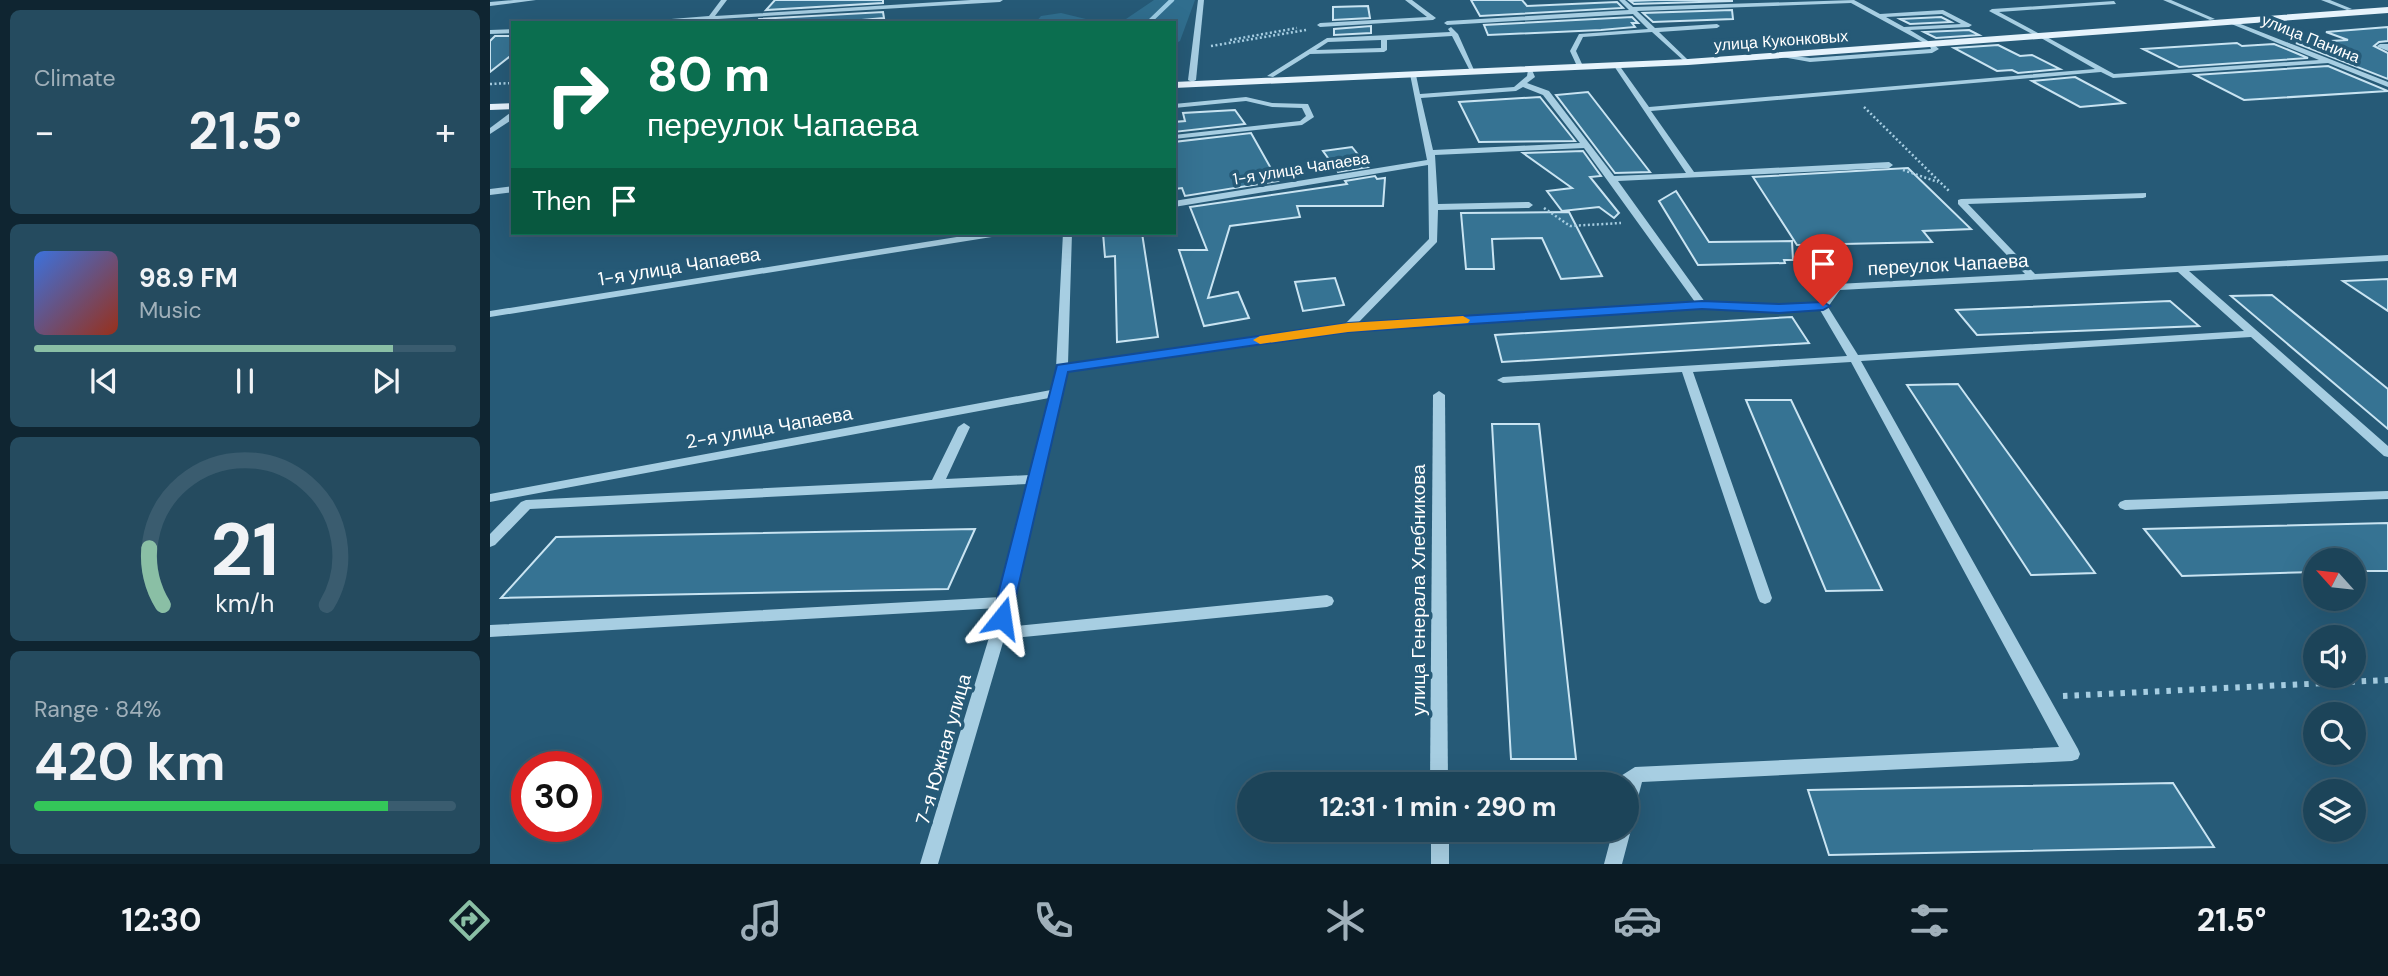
<!DOCTYPE html>
<html lang="en">
<head>
<meta charset="utf-8">
<style>
  body { margin:0; font-family:"DM Sans",sans-serif; background:#254b5f; color:#f1f3f6; height:100vh; display:flex; flex-direction:column; font-size:26px; white-space:nowrap }
  * { box-sizing:border-box; margin:0 }
  p { font-size:23px; color:#a0b0ba }
  .icon { flex:none; width:38px; height:38px; fill:none; stroke:currentColor; stroke-width:2; stroke-linecap:round; stroke-linejoin:round }
  .map { position:relative; flex:1; overflow:hidden }
  .panel { display:flex; flex-direction:column; gap:10px; padding:10px; background:#0f2531; width:490px }
  .panel>* { flex:none }
  .hud { position:absolute; left:21px; top:21px; width:665px; height:214px; border-radius:0px; box-shadow:0 7px 28px #0002,0 0 0 2px #3a5c6f; background:#0b6e4f; color:#fff; overflow:hidden }
  .needle { width:46px; rotate:297deg }
  .fabs { position:absolute; left:1813px; top:548px; display:grid; gap:14px }
  .fabs a { display:grid; place-items:center; width:63px; height:63px; border-radius:50%; background:#1c4459; box-shadow:0 7px 28px #0002,0 0 0 2px #3a5c6f; font-size:35px }
  .speed { position:absolute; left:21px; top:751px; display:flex; gap:14px; font-size:35px; font-weight:700; text-align:center }
  .speed>* { display:grid; place-content:center; width:91px; height:91px; border-radius:50%; background:#1c4459; box-shadow:0 7px 28px #0002,0 0 0 2px #3a5c6f; line-height:1 }
  .speed .limit { border:10px solid #d22; background:#fff; color:#111 }
  .pin { position:absolute; display:grid; place-items:center; width:60px; height:60px; color:#fff; margin:-72px -30px; border-radius:50% 50% 50% 0; rotate:-45deg; box-shadow:0 0 7px #0007 }
  .pin .icon { rotate:45deg }
  .me { position:absolute; width:77px; margin:-38px; rotate:15deg; stroke-linejoin:round; filter:drop-shadow(0 0 5px #0008) }
  .turn { display:flex; align-items:center; gap:24px; height:147px; padding:0 21px; font-size:32px }
  .turn .icon { width:91px; height:91px; stroke-width:2.5 }
  .turn b { display:block; font-size:49px; line-height:60px }
  .then { display:flex; align-items:center; height:66px; padding:0 21px; background:#0003; gap:14px; font-size:26px }
  .big { font-size:52px; font-weight:700; line-height:1.1 }
  .panel .card { flex:1; display:flex; flex-direction:column; justify-content:center; gap:10px; min-width:0; padding:0 24px; border-radius:10px; background:#254b5f }
  .panel .dial { align-items:center; gap:0 }
  .dial svg { height:182px; overflow:visible; fill:none; stroke:#3a5c6f; stroke-width:7; stroke-linecap:round; text-anchor:middle }
  .dial text { fill:#f1f3f6; stroke:none }
  .song { display:flex; align-items:center; gap:21px }
  .cover { width:84px; height:84px; border-radius:10px; background:linear-gradient(135deg,hsl(220 70% 55%),hsl(10 70% 35%)) }
  .played { height:7px; border-radius:4px; background:linear-gradient(90deg,#8abfa5 85%,#3a5c6f 85%) }
  .keys { display:flex; justify-content:space-around; direction:ltr }
  .heat { display:flex; justify-content:space-between; align-items:center; font-size:38px; direction:ltr }
  .charge { height:10px; border-radius:5px; background:linear-gradient(90deg,#34c759 84%,#3a5c6f 0) }
  .trip { position:absolute; left:747px; top:772px; width:402px; height:70px; border-radius:35px; background:#1c4459; box-shadow:0 7px 28px #0002,0 0 0 2px #3a5c6f; font-weight:700; line-height:70px; text-align:center }
  .dock { display:flex; height:112px; justify-content:space-around; align-items:center; background:#0b1b24; color:#a0b0ba }
  .dock .icon { width:49px; height:49px }
  .dock .on { color:#8abfa5 }
  .dock b { font-size:32px; color:#f1f3f6 }
  main { display:flex; flex:1; min-height:0 }
  .map>svg:first-child { display:block }
  .green { fill:#306e8e }
  .lines { fill:none; stroke-linecap:round; stroke-linejoin:round }
  .stream { stroke:#9bcbe3; stroke-width:4.5 }
  .building { fill:#367393; stroke:#c9e4f2; stroke-width:2 }
  .path-far1 { stroke:#a7cee2; stroke-width:2.5; stroke-dasharray:2 2.5; stroke-linecap:butt }
  .path { stroke:#a7cee2; stroke-width:6; stroke-dasharray:4.5 7; stroke-linecap:butt }
  .minor { fill:#a7cee2; fill-rule:evenodd }
  .major { fill:#e6f3fc; fill-rule:evenodd }
  .route { fill:#1a73e8; stroke:#114b97; stroke-width:2 }
  .slow { fill:#f59e0b }
  .labels { text-anchor:middle; stroke-width:7; stroke-linejoin:round; paint-order:stroke }
  .far-street-label { font-size:16px; fill:#fff; stroke:#265a77 }
  .street-label { font-size:19px; fill:#fff; stroke:#265a77 }
</style>
</head>
<body>
<main>
<section class="panel">
<div class="card"><p>Climate</p>
<div class="heat"><a>−</a><b class="big">21.5°</b><a>+</a></div>
</div>
<div class="card">
<div class="song"><i class="cover"></i><div><b>98.9 FM</b><p>Music</p></div></div>
<div class="played"></div>
<div class="keys"><svg class="icon" aria-label="previous" viewBox="0 0 24 24"><path d="M18 5L8 12l10 7zM5 5v14"/></svg><svg class="icon" aria-label="pause" viewBox="0 0 24 24"><path d="M8 5v14M16 5v14"/></svg><svg class="icon" aria-label="next" viewBox="0 0 24 24"><path d="M6 5l10 7-10 7zM19 5v14"/></svg></div>
</div>
<div class="card dial"><svg viewBox="0 0 100 80">
<path d="M14 69A42 42 0 1 1 86 69"/>
<path d="M14 69A42 42 0 0 1 8 44" stroke="#8abfa5"/>
<text x="50" y="56" font-size="32" font-weight="700">21</text>
<text x="50" y="72" font-size="11">km/h</text>
</svg></div>
<div class="card"><p>Range · 84%</p><b class="big">420 km</b><div class="charge"></div></div>
</section>
<div class="map">
<svg width="1898" height="864" viewBox="0 0 1898 864">
  <rect width="100%" height="100%" fill="#265a77"/>
  <polygon class="green" points="664,0 705,0 690,41 684,44 684,23 545,23 551,16 571,13 600,20 636,19"/>
  <g class="lines">
    <polyline class="stream" points="658,23 682,0"/>
  </g>
  <g class="building">
    <polygon points="285,0 393,0 393,3 276,10"/>
    <polygon points="981,0 1032,0 1037,6 1127,2 1133,8 990,16"/>
    <polygon points="1165,0 1242,0 1242,1 1144,4 1140,1"/>
    <polygon points="878,6 880,18 843,20 843,7"/>
    <polygon points="1242,10 1243,19 1163,22 1153,13"/>
    <polygon points="393,12 394,18 338,23 266,23 269,19"/>
    <polygon points="1142,17 1148,23 1142,23 1145,27 1111,30 998,35 994,25"/>
    <polygon points="1451,17 1461,22 1420,24 1410,19"/>
    <polygon points="881,26 881,33 844,35 844,29"/>
    <polygon points="1898,27 1898,41 1889,42 1884,46 1898,53 1898,79 1806,43 1858,40 1836,32"/>
    <polygon points="1479,30 1489,35 1446,38 1434,32"/>
    <polygon points="5,36 23,36 23,54 0,72 0,41"/>
    <polygon points="1747,43 1752,46 1784,44 1818,58 1689,67 1653,49"/>
    <polygon points="1508,45 1530,56 1542,55 1570,69 1528,73 1522,70 1507,71 1464,48"/>
    <polygon points="1838,66 1898,91 1754,100 1705,75"/>
    <polygon points="1585,77 1634,103 1590,107 1542,81"/>
    <polygon points="1098,92 1160,172 1125,173 1066,95"/>
    <polygon points="1050,97 1085,141 989,142 969,102"/>
    <polygon points="745,110 755,124 684,132 684,122 695,121 693,113"/>
    <polygon points="761,133 788,181 695,196 692,188 684,189 684,142"/>
    <polygon points="862,147 878,167 848,172 833,151"/>
    <polygon points="1093,151 1111,176 1100,177 1129,213 1124,218 1109,207 1072,211 1057,191 1082,188 1033,153"/>
    <polygon points="1418,168 1481,229 1433,231 1442,242 1307,245 1263,177"/>
    <polygon points="885,176 887,179 895,178 893,206 807,206 810,217 740,226 718,298 748,292 759,318 714,326 689,250 717,250 700,207 857,184 855,181"/>
    <polygon points="1186,191 1219,242 1302,241 1303,260 1294,260 1295,263 1208,265 1169,201"/>
    <polygon points="1079,212 1112,276 1071,279 1052,238 1002,239 1004,269 976,269 971,213"/>
    <polygon points="613,233 652,233 668,337 627,342 625,256 615,257"/>
    <polygon points="845,278 854,305 813,311 805,282"/>
    <polygon points="1898,279 1898,311 1853,281"/>
    <polygon points="1782,295 1898,389 1898,429 1741,296"/>
    <polygon points="1680,301 1709,326 1487,335 1466,310"/>
    <polygon points="1302,317 1319,343 1012,362 1005,335"/>
    <polygon points="1468,384 1605,573 1541,575 1417,385"/>
    <polygon points="1256,400 1301,400 1392,590 1336,591"/>
    <polygon points="1002,424 1049,424 1086,759 1021,759"/>
    <polygon points="1898,523 1898,571 1864,571 1864,560 1825,560 1825,572 1692,576 1654,529"/>
    <polygon points="485,529 458,589 11,598 66,537"/>
    <polygon points="1683,783 1724,847 1339,855 1318,790"/>
  </g>
  <g class="lines">
    <g class="path-far1">
      <polyline points="740,40 807,28"/>
      <polyline points="721,46 816,30"/>
      <polyline points="0,84 23,83"/>
      <polyline points="1374,107 1460,192"/>
      <polyline points="1413,170 1448,182"/>
      <polyline points="1054,208 1080,226 1131,223"/>
    </g>
    <polyline class="path" points="1573,696 1898,680"/>
    <g class="minor">
      <polygon points="24,0 46,0 0,6 0,2"/>
      <polygon points="231,0 237,0 225,16 481,0 513,0 510,2 228,19 226,22 222,19 131,23 219,16"/>
      <polygon points="708,0 714,0 706,80 702,82 698,80"/>
      <polygon points="915,0 922,0 946,18 943,20 830,27 827,25 830,23 937,17"/>
      <path d="M 1129,0 L 1135,0 L 1143,7 L 1364,0 L 1390,14 L 1453,10 L 1482,25 L 1479,27 L 1420,30 L 1438,41 L 1438,43 L 1436,44 L 1361,3 L 1147,11 L 1165,28 L 1227,24 L 1230,26 L 1227,28 L 1169,32 L 1196,58 L 1197,59 L 1194,61 L 1162,32 L 1093,37 L 1086,51 L 1092,64 L 1089,66 L 1086,64 L 1080,51 L 1089,34 L 1158,29 L 1143,14 L 957,25 L 954,23 L 957,21 L 1139,10 ZM 1452,14 L 1471,24 L 1414,27 L 1396,17 Z"/>
      <polygon points="1673,0 1681,0 1725,19 1720,20"/>
      <polygon points="1831,0 1840,0 1862,9 1857,10"/>
      <polygon points="1624,1 1626,4 1509,12 1548,33 1549,34 1546,36 1499,11 1502,9"/>
      <path d="M 1739,21 L 1743,21 L 1898,82 L 1898,87 L 1838,63 L 1623,78 L 1611,72 L 1161,111 L 1204,172 L 1399,162 L 1403,165 L 1399,168 L 1128,181 L 1215,302 L 1289,305 L 1330,304 L 1343,285 L 1347,284 L 1535,274 L 1468,204 L 1468,200 L 1471,199 L 1656,193 L 1656,197 L 1653,198 L 1478,204 L 1545,274 L 1898,255 L 1898,261 L 1699,271 L 1898,446 L 1898,457 L 1894,456 L 1761,337 L 1371,361 L 1588,749 L 1590,754 L 1588,759 L 1582,761 L 1152,782 L 1144,813 L 1138,815 L 1138,784 L 1123,784 L 1126,779 L 1145,767 L 1569,747 L 1361,362 L 1203,372 L 1282,598 L 1280,602 L 1275,604 L 1270,602 L 1268,598 L 1192,372 L 1013,383 L 1007,380 L 1013,377 L 1357,356 L 1330,310 L 1289,311 L 1212,308 L 858,330 L 577,371 L 517,627 L 837,595 L 842,597 L 844,601 L 842,605 L 837,607 L 514,639 L 448,864 L 430,864 L 508,608 L 0,637 L 0,625 L 511,597 L 538,484 L 40,509 L 5,545 L 0,547 L 0,534 L 31,502 L 36,500 L 442,480 L 468,427 L 474,423 L 480,427 L 456,479 L 540,475 L 559,398 L 0,502 L 0,494 L 561,390 L 566,368 L 573,233 L 582,233 L 578,364 L 855,324 L 939,239 L 938,165 L 684,207 L 684,201 L 937,160 L 920,74 L 926,75 L 930,94 L 1024,87 L 1037,76 L 1038,70 L 1042,70 L 1045,77 L 1037,83 L 1059,91 L 1124,176 L 1196,173 L 1124,66 L 1125,65 L 1129,65 L 1159,107 L 1605,69 L 1551,38 L 1550,37 L 1553,35 L 1624,74 L 1829,60 L 1739,23 ZM 1033,87 L 1053,95 L 1090,143 L 943,150 L 931,98 L 1026,91 ZM 1094,148 L 1205,302 L 868,323 L 947,242 L 948,210 L 1039,208 L 1043,205 L 1039,202 L 948,204 L 945,155 ZM 1688,272 L 1754,331 L 1368,355 L 1338,307 L 1350,290 Z"/>
      <path d="M 961,27 L 968,34 L 984,70 L 979,69 L 962,36 L 897,40 L 897,50 L 894,52 L 820,54 L 783,77 L 777,76 L 837,38 L 960,32 L 958,29 ZM 891,40 L 891,48 L 826,50 L 838,42 Z"/>
      <polygon points="23,29 23,33 0,34 0,30"/>
      <polygon points="1443,44 1449,49 1442,53 1320,62 1286,56 1289,54 1320,58 1441,49 1440,46"/>
      <polygon points="1890,44 1898,44 1898,51 1888,47 1887,46"/>
      <polygon points="756,97 782,103 818,104 824,117 812,125 684,139 684,135 810,121 816,116 812,108 782,107 756,101 684,108 684,104"/>
      <polygon points="20,113 23,113 23,119 0,134 0,128"/>
      <polygon points="23,186 23,192 0,195 0,189"/>
      <polygon points="492,233 513,233 508,236 0,317 0,311"/>
      <polygon points="949,391 955,395 958,784 940,784 943,395"/>
      <polygon points="1898,491 1898,499 1635,510 1630,508 1628,505 1630,502 1635,500"/>
      <polygon points="1138,824 1141,830 1132,864 1114,864 1123,830 1138,830"/>
      <rect x="941" y="830" width="18" height="34"/>
    </g>
    <g class="major">
      <polygon points="1898,7 1898,13 1198,65 684,88 684,82 1198,59"/>
      <polygon points="23,103 23,109 0,110 0,104"/>
    </g>
  </g>
  <polygon class="route" points="1212,301 1289,304 1333,302 1340,306 1333,310 1289,313 1212,309 858,332 578,372 521,618 518,623 512,626 505,623 502,618 567,365 858,323"/>
  <polygon class="slow" points="973,316 980,320 978,323 858,332 770,344 763,340 770,336 858,323"/>
  <g class="labels">
    <g class="far-street-label">
      <text transform="translate(1821 38) rotate(22)" y="6">улица Панина</text>
      <text transform="translate(1291 40) rotate(-4)" y="6">улица Куконковых</text>
      <text transform="translate(811 168) rotate(-9)" y="6">1-я улица Чапаева</text>
    </g>
    <g class="street-label">
      <text transform="translate(1458 264) rotate(-3)" y="7">переулок Чапаева</text>
      <text transform="translate(189 266) rotate(-9)" y="7">1-я улица Чапаева</text>
      <text transform="translate(279 427) rotate(-10)" y="7">2-я улица Чапаева</text>
      <text transform="translate(928 590) rotate(-90)" y="7">улица Генерала Хлебникова</text>
      <text transform="translate(453 749) rotate(-74)" y="7">7-я Южная улица</text>
    </g>
  </g>
</svg>
<div class="fabs">
<a><svg class="needle" viewBox="-14 -14 28 28"><path d="M0-13l5 13h-10z" fill="#e53935"/><path d="M0 13l5-13h-10z" fill="#a0b0ba"/></svg></a>
<a><svg class="icon" aria-label="sound" viewBox="0 0 24 24"><path d="M4 9h4l5-4v14l-5-4H4zM17 9q2 3 0 6"/></svg></a>
<a><svg class="icon" aria-label="search" viewBox="0 0 24 24"><circle cx="10" cy="10" r="6"/><path d="M15 15l6 6"/></svg></a>
<a><svg class="icon" aria-label="layers" viewBox="0 0 24 24"><path d="M12 4l9 5-9 5-9-5zM3 14l9 5 9-5"/></svg></a>
</div>
<div class="speed"><div class="limit">30</div></div>
<div class="pin" style="left:1333px;top:306px;background:#d93025"><svg class="icon" aria-label="arrive" viewBox="0 0 24 24"><path d="M6 21V4h12l-3 4 3 4H6"/></svg></div>
<svg class="me" style="left:512px;top:618px" viewBox="-20 -20 40 40"><path d="M0-17L14 15 0 8-14 15z" fill="#1a73e8" stroke="#fff" stroke-width="4"/></svg>
<div class="trip">12:31 · 1 min · 290 m</div>
<div class="hud">
<div class="turn"><svg class="icon" aria-label="right" viewBox="0 0 24 24"><path d="M7 20v-9h11M14 6l5 5-5 5"/></svg><div><b>80 m</b>переулок Чапаева</div></div>
<div class="then">Then<svg class="icon" aria-label="arrive" viewBox="0 0 24 24"><path d="M6 21V4h12l-3 4 3 4H6"/></svg></div>
</div>
</div>
</main>
<nav class="dock">
<b>12:30</b>
<svg class="icon on" aria-label="directions" viewBox="0 0 24 24"><path d="M12 3l9 9-9 9-9-9zM9 14v-3h6M13 9l2 2-2 2"/></svg>
<svg class="icon" aria-label="music" viewBox="0 0 24 24"><path d="M9 18V5l10-2v13"/><circle cx="6" cy="18" r="3"/><circle cx="16" cy="16" r="3"/></svg>
<svg class="icon" aria-label="phone" viewBox="0 0 24 24"><path d="M5 4h4l2 5-3 2q2 4 5 5l2-3 5 2v4C11 20 4 13 5 4z"/></svg>
<svg class="icon" aria-label="climate" viewBox="0 0 24 24"><path d="M12 3v18M4 7l16 10M4 17L20 7"/></svg>
<svg class="icon" aria-label="car" viewBox="0 0 24 24"><path d="M5 17H2v-5l4-1 3-4h7l3 4 3 1v5h-3M9 17h6M6 11h13"/><circle cx="7" cy="17" r="2"/><circle cx="17" cy="17" r="2"/></svg>
<svg class="icon" aria-label="filters" viewBox="0 0 24 24"><path d="M4 7h16M4 17h16"/><circle cx="9" cy="7" r="2"/><circle cx="15" cy="17" r="2"/></svg>
<b>21.5°</b>
</nav>
</body>
</html>
